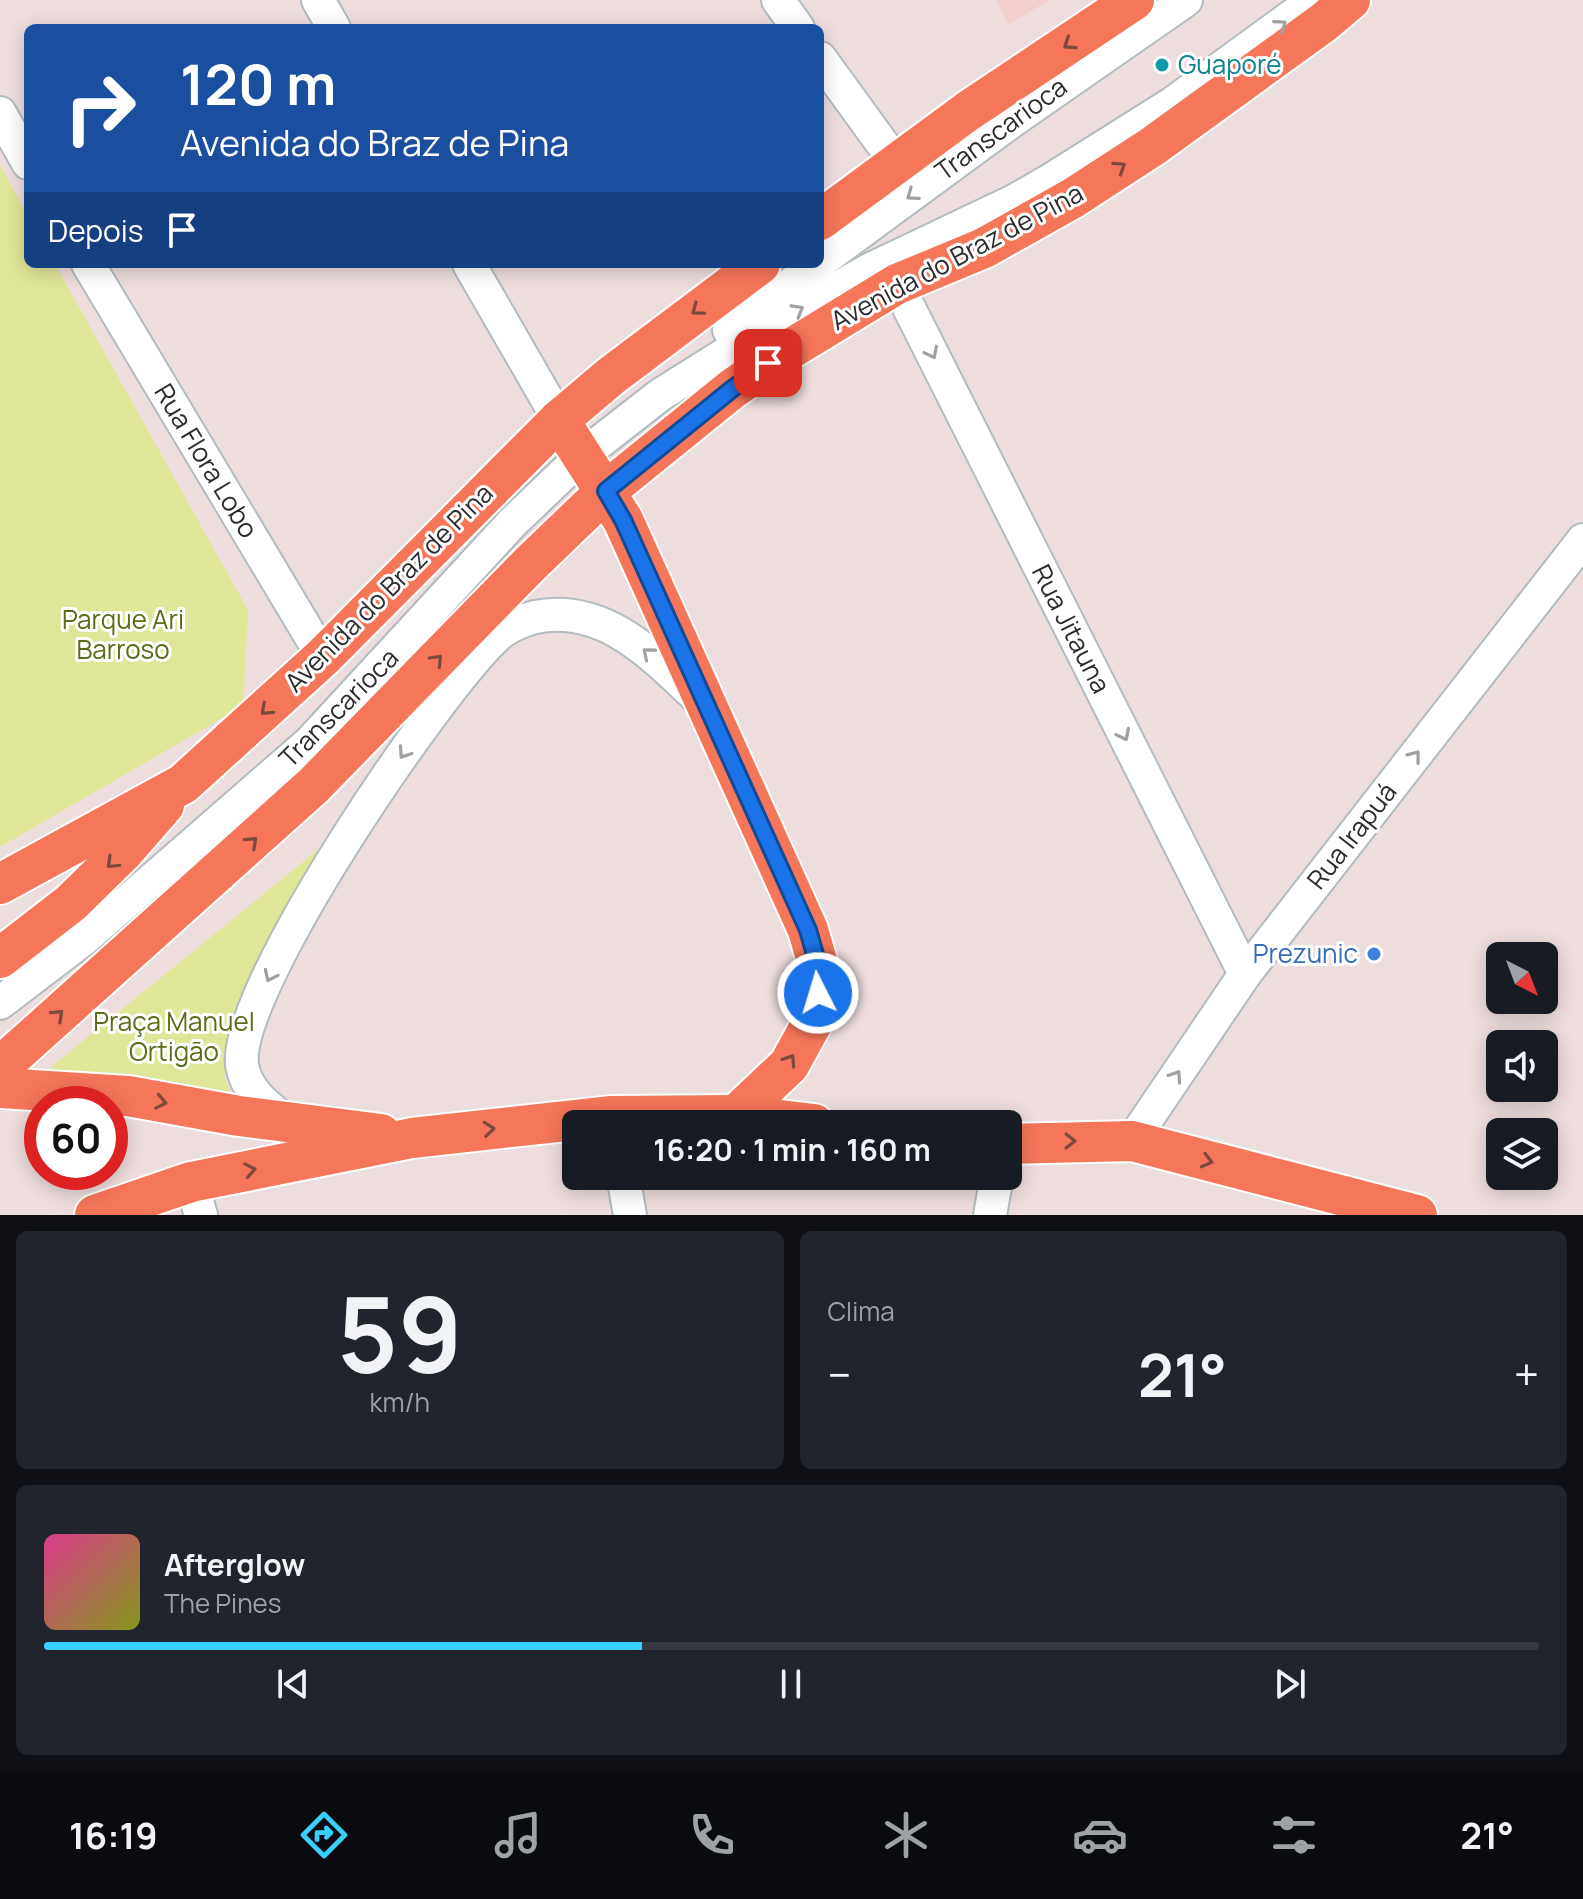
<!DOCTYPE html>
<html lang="pt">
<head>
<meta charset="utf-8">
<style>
  body { margin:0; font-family:Manrope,sans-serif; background:#20242c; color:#f1f3f6; height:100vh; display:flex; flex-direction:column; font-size:30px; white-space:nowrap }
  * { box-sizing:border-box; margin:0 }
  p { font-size:26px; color:#9ea1a6 }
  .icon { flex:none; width:44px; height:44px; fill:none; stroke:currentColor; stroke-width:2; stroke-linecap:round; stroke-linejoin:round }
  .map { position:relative; height:1215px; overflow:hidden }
  .details { display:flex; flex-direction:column; gap:16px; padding:16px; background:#0d0f14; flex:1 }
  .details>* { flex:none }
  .top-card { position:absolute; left:24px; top:24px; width:800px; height:244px; border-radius:12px; box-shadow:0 4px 20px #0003; background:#1a4fa0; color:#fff; overflow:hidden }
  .needle { width:52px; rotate:138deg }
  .controls { position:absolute; left:1486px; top:942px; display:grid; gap:16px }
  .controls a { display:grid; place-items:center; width:72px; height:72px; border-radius:12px; background:#171b24; box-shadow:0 4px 20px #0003; font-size:40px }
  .speed { position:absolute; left:24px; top:1086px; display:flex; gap:16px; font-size:40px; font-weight:700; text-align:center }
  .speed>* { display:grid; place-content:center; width:104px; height:104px; border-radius:50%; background:#171b24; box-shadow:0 4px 20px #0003; line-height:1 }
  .speed .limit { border:12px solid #d22; background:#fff; color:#111 }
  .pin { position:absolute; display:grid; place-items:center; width:68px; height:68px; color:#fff; margin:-34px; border-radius:16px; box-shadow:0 4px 12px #0006 }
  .me { position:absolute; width:88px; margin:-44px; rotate:355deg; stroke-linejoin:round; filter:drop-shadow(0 0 6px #0008) }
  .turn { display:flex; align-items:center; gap:28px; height:168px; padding:0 24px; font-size:36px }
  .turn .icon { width:104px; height:104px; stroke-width:2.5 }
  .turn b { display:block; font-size:56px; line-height:68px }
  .then { display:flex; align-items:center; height:76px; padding:0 24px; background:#0003; gap:16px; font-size:30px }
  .big { font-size:60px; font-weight:700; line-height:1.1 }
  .details .widget { flex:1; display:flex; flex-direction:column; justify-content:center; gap:12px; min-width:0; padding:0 28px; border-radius:12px; background:#20242c }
  .details .dial { align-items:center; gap:0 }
  .dial b { font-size:104px; line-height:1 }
  .song { display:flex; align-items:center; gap:24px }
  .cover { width:96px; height:96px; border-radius:12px; background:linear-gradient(135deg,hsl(330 70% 55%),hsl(70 70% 35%)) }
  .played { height:8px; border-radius:4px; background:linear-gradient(90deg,#38d1ff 40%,#363941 40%) }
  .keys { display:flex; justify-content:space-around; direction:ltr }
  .heat { display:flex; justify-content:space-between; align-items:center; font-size:44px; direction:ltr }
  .details .tiles { flex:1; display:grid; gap:16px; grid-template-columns:1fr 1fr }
  .widget:last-child { grid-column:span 2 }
  .trip { position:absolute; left:562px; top:1110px; width:460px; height:80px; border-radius:12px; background:#171b24; box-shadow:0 4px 20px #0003; font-weight:700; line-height:80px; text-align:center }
  .dock { display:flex; height:128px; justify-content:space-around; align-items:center; background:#090b0e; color:#9ea1a6 }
  .dock .icon { width:56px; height:56px }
  .dock .on { color:#38d1ff }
  .dock b { font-size:36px; color:#f1f3f6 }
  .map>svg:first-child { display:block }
  .education { fill:#f0cfcc }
  .green { fill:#e0e697 }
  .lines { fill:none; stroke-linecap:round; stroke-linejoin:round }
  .minor-casing { stroke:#b1bcbf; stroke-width:36 }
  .major-casing { stroke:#fff; stroke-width:44 }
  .minor { stroke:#fff; stroke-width:32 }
  .major { stroke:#f67659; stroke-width:40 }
  .oneway { stroke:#a0a0a0 }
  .oneway2 { stroke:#7c493d }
  .route-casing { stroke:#114b97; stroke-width:20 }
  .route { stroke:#1a73e8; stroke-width:14 }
  .culture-dot { fill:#0f9aa8; stroke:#fff; stroke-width:3 }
  .shop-dot { fill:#3f7fe0; stroke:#fff; stroke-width:3 }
  .labels { text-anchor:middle; stroke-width:6; stroke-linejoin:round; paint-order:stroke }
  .culture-label { font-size:26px; fill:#0d838f; stroke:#fff; text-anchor:start }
  .street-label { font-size:26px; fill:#2b2b2b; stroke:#fff }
  .park-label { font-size:26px; fill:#5a6c17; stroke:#fff }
  .shop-label { font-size:26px; fill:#366cbe; stroke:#fff; text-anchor:end }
</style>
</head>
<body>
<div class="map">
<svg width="1583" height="1215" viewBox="0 0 1583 1215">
  <rect width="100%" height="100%" fill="#edd"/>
  <polygon class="education" points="996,0 1048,0 1048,1 1008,25"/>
  <g class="green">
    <polygon points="0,165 28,216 28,264 55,264 248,610 243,706 0,847"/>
    <polygon points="341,831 228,1051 224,1077 238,1108 46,1071"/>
  </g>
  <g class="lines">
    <defs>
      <g id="minor">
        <polyline points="318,0 334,28"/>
        <polyline points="778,0 798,28"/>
        <polyline points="820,58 897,164"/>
        <polyline points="0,113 28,163"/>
        <polyline points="820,262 1012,121 1186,0"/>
        <polyline points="88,264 323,657"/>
        <polyline points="469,264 559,420"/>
        <polyline points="897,284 1245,974"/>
        <polyline points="729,330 818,264"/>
        <polyline points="0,1003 85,938 310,742 513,522 583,455 660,395 765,329 871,269 1014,201 1049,181 1173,103 1314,0"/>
        <path d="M 286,1121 C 267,1106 246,1091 242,1065 C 233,990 437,691 497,636 C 505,628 523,620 535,617 C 605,603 654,657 700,700"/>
        <polyline points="1132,1141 1245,974 1583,540"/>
        <polyline points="623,1176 630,1215"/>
        <polyline points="191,1182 201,1215"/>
        <polyline points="990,1215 997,1176"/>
      </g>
      <g id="major">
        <polyline points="820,220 968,111 1134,0"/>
        <polyline points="559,420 623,520 808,930 820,972 817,1014 789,1065 736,1115"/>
        <polyline points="0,884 183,784 323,657 559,420 611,376 760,264"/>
        <polyline points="0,958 71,903 123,852 164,805"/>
        <polyline points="0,1067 313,786 530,564 606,491 732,389 787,351 897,284 984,248 1073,198 1153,146 1324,22 1350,0"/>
        <polyline points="0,1088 128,1096 239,1116 381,1134"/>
        <polyline points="1008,1144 1132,1141 1417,1215"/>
        <polyline points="95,1215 191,1182 412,1138 612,1116 736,1115 814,1124"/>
      </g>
    </defs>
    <use href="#minor" class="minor-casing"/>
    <use href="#major" class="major-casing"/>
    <use href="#minor" class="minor"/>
    <use href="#major" class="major"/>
  </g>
  <defs><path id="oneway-chevron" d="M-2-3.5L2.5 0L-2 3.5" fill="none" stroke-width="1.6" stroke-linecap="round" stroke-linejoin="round" transform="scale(2)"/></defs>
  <g class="oneway">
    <use href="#oneway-chevron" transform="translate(1281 25) rotate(-36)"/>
    <use href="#oneway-chevron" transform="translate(912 195) rotate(144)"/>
    <use href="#oneway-chevron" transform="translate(798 310) rotate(-30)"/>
    <use href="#oneway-chevron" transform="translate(932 353) rotate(63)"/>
    <use href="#oneway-chevron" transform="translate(648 653) rotate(-140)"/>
    <use href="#oneway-chevron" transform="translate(1124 735) rotate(63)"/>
    <use href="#oneway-chevron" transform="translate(404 753) rotate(124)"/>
    <use href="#oneway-chevron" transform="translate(1415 756) rotate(-52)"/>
    <use href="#oneway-chevron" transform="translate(270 976) rotate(115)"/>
    <use href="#oneway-chevron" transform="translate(1176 1076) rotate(-56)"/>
  </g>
  <g class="oneway2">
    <use href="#oneway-chevron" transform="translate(1069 44) rotate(146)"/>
    <use href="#oneway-chevron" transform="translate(1120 167) rotate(-33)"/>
    <use href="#oneway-chevron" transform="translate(697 310) rotate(143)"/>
    <use href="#oneway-chevron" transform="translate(437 660) rotate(-46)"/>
    <use href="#oneway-chevron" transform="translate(266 710) rotate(137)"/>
    <use href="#oneway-chevron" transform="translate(252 842) rotate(-43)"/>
    <use href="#oneway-chevron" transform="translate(112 863) rotate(136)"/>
    <use href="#oneway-chevron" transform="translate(58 1015) rotate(-43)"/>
    <use href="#oneway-chevron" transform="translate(790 1060) rotate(-56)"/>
    <use href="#oneway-chevron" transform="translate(161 1102) rotate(11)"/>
    <use href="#oneway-chevron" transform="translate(489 1129) rotate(-6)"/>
    <use href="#oneway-chevron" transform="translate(1070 1141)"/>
    <use href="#oneway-chevron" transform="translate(1207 1161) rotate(15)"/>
    <use href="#oneway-chevron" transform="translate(250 1170) rotate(-11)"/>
  </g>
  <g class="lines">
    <defs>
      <polyline id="route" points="768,363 732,389 606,491 623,520 808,930 820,972 818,993"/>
    </defs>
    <use href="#route" class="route-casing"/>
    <use href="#route" class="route"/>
  </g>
  <circle class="culture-dot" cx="1162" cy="65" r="8"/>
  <circle class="shop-dot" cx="1374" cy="954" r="8"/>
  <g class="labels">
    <g class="culture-label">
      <text x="1178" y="74">Guaporé</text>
    </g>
    <g class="street-label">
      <text transform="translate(1001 129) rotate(-36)" y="9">Transcarioca</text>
      <text transform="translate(957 257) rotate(-28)" y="9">Avenida do Braz de Pina</text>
      <text transform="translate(206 461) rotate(59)" y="9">Rua Flora Lobo</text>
      <text transform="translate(389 588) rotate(-45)" y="9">Avenida do Braz de Pina</text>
      <text transform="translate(1071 629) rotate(63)" y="9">Rua Jitauna</text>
      <text transform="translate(339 708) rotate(-45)" y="9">Transcarioca</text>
      <text transform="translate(1352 836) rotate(-52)" y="9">Rua Irapuá</text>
    </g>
    <g class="park-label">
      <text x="123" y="629">Parque Ari<tspan x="123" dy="30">Barroso</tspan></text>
      <text x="174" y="1031">Praça Manuel<tspan x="174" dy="30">Ortigão</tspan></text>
    </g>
    <g class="shop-label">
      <text x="1358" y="963">Prezunic</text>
    </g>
  </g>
</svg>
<div class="controls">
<a><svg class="needle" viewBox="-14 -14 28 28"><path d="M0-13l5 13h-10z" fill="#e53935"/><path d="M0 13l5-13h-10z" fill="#9ea1a6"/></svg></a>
<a><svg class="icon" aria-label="sound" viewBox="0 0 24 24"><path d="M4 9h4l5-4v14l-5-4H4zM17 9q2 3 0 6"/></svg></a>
<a><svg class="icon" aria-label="layers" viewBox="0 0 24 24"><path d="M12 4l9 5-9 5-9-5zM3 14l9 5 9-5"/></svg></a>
</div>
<div class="speed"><div class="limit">60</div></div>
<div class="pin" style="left:768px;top:363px;background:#d93025"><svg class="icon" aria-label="arrive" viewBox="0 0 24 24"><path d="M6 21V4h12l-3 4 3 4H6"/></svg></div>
<svg class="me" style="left:818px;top:993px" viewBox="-20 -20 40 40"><circle r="17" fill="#1a73e8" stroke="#fff" stroke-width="3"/><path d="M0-11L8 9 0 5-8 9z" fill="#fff"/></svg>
<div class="trip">16:20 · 1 min · 160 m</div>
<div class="top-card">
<div class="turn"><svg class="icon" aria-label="right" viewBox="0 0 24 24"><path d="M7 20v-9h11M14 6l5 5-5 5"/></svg><div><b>120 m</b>Avenida do Braz de Pina</div></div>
<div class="then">Depois<svg class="icon" aria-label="arrive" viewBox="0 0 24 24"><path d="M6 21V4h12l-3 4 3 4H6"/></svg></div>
</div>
</div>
<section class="details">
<div class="tiles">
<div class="widget dial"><b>59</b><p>km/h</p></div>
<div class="widget"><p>Clima</p>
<div class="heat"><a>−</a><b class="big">21°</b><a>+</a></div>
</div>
<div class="widget">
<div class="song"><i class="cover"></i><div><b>Afterglow</b><p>The Pines</p></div></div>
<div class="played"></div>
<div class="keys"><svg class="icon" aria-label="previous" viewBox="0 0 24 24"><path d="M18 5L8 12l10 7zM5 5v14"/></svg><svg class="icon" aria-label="pause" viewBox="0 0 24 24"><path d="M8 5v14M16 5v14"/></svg><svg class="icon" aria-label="next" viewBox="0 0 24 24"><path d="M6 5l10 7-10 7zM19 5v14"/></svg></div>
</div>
</div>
</section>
<nav class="dock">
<b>16:19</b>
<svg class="icon on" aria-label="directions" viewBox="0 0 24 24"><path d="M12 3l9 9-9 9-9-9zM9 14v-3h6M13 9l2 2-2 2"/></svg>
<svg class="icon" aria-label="music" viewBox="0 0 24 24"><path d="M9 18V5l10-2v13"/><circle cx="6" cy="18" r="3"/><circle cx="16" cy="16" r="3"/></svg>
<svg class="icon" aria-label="phone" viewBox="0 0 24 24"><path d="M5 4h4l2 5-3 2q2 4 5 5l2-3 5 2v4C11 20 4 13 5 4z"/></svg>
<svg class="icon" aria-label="climate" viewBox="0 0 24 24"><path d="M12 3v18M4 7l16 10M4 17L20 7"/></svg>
<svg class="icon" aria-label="car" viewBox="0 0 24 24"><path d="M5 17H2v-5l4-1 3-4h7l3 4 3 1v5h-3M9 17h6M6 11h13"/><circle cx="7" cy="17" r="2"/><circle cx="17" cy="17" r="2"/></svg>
<svg class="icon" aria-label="filters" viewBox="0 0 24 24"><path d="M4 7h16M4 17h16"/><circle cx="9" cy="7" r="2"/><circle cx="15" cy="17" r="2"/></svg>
<b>21°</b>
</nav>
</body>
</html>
